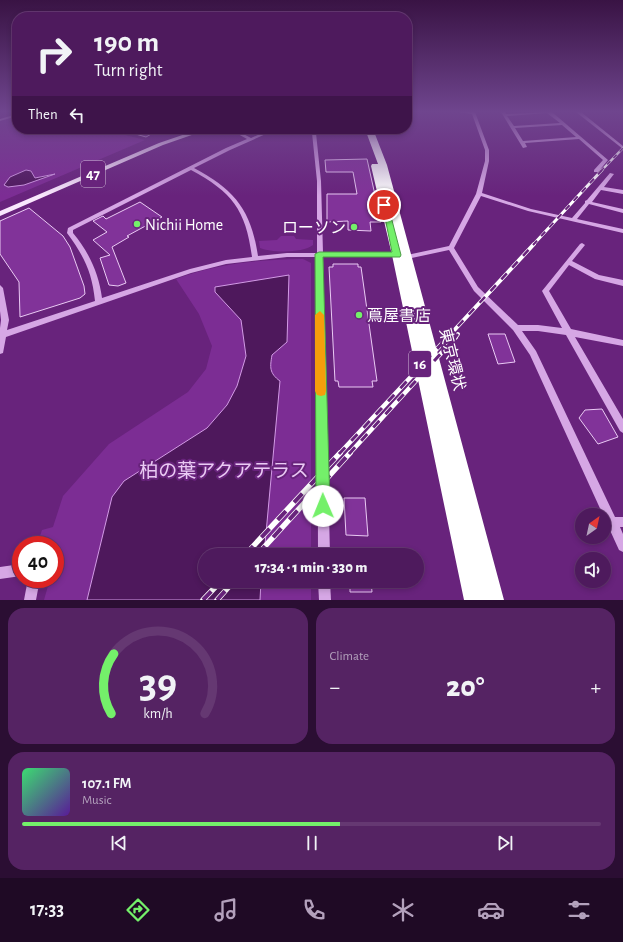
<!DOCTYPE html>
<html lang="en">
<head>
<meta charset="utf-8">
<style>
  body { margin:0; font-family:"Alegreya Sans","Noto Sans JP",sans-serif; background:#552363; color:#f1f3f6; height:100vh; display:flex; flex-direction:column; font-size:15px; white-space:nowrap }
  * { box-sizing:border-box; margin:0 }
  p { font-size:13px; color:#b3a1bc }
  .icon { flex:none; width:22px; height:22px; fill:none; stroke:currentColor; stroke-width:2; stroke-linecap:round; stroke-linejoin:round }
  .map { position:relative; height:600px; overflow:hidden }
  .side { display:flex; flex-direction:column; gap:8px; padding:8px; background:#2b0e33; flex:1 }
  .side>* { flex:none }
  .banner { position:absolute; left:12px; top:12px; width:400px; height:122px; border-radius:16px; box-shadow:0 2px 6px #0003,0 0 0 1px #653872; background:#4e1a5d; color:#f1f3f6; overflow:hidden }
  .needle { width:26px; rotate:33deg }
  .tools { position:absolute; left:575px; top:508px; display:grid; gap:8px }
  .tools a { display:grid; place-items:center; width:36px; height:36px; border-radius:50%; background:#4e1a5d; box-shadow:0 2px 6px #0003,0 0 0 1px #653872; font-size:20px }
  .speed { position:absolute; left:12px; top:536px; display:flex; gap:8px; font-size:20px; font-weight:700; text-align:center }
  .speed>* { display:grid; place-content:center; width:52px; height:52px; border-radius:50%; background:#4e1a5d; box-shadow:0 2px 6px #0003,0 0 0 1px #653872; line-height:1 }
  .speed .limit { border:6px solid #d22; background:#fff; color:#111 }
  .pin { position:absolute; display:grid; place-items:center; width:34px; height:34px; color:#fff; margin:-17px; border:2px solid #fff; border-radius:50%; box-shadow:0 1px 4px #0007 }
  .me { position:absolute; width:44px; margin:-22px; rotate:359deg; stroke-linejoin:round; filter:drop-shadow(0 0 3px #0008) }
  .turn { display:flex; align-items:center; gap:14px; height:84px; padding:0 16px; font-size:18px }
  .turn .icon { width:52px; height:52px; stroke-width:2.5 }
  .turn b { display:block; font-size:28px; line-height:34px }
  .then { display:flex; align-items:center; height:38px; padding:0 16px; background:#0003; gap:8px; font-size:15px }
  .big { font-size:30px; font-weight:800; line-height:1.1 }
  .side .card { flex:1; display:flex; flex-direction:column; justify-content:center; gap:6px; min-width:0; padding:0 14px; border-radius:16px; background:#552363 }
  .side .dial { align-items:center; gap:0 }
  .dial svg { height:104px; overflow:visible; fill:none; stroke:#653872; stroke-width:7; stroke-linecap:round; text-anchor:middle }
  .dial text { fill:#f1f3f6; stroke:none }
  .song { display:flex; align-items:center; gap:12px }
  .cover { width:48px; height:48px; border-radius:6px; background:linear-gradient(135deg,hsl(140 70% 55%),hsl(270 70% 35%)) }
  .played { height:4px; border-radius:2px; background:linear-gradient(90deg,#74f06a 55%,#653872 55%) }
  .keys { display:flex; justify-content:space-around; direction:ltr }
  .heat { display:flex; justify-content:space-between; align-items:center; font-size:22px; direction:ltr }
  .side .tiles { flex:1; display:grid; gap:8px; grid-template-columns:1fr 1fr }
  .card:last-child { grid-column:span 2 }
  .trip { position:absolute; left:198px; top:548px; width:226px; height:40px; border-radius:20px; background:#4e1a5d; box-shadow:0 2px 6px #0003,0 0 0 1px #653872; font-weight:800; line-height:40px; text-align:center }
  .tab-bar { display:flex; height:64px; justify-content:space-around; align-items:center; background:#1f0a25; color:#b3a1bc }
  .tab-bar .icon { width:28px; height:28px }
  .tab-bar .current { color:#74f06a }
  .tab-bar b { font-size:18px; color:#f1f3f6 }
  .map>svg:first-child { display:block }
  .green { fill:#7c2d94 }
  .water { fill:#4e185c; stroke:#d39be6 }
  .building { fill:#813399; stroke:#eacaf4 }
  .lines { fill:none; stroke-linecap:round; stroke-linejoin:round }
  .minor { fill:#d6a7e5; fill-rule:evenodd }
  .major { fill:#f9e7fd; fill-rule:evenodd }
  .highway { fill:#fff; fill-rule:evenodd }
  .rail-far4-casing { stroke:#fff; stroke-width:2.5 }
  .rail-far3-casing { stroke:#fff; stroke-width:3 }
  .rail-far2-casing { stroke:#fff; stroke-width:4 }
  .rail-far1-casing { stroke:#fff; stroke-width:4.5 }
  .rail-casing { stroke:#fff; stroke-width:5.5 }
  .rail-far4 { stroke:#68237c; stroke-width:1.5; stroke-dasharray:4.5; stroke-linecap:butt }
  .rail-far3 { stroke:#68237c; stroke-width:2; stroke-dasharray:6; stroke-linecap:butt }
  .rail-far2 { stroke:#68237c; stroke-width:2.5; stroke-dasharray:8; stroke-linecap:butt }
  .rail-far1 { stroke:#68237c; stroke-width:3; stroke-dasharray:9; stroke-linecap:butt }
  .rail { stroke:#68237c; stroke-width:4; stroke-dasharray:12; stroke-linecap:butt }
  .route { fill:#74f06a; stroke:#4b9c45 }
  .slow { fill:#f59e0b }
  .poi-dot { fill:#74f06a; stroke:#68237c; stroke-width:1.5 }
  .labels { text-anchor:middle; stroke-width:4; stroke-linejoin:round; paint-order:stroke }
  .shield { fill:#68237c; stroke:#d2bdd8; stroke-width:1 }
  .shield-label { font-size:15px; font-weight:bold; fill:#fff }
  .poi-label { font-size:16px; fill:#fff; stroke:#68237c; text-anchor:start }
  .street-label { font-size:16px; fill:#fff; stroke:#68237c }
  .near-park-label { font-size:19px; fill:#eacaf4; stroke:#68237c }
</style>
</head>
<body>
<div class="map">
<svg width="623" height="600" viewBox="0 0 623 600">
  <rect width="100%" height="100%" fill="#68237c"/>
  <g class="green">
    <polygon points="17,116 17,129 102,129 145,140 0,202 0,121"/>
    <path d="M 281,236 L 294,236 L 296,239 L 313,240 L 313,245 C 303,253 272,253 260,248 L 259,241 L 277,240 Z"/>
    <path d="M 303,259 L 311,263 L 311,555 L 205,555 L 205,581 L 311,581 L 311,600 L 44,600 L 50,579 L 55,579 L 55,558 L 58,546 L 37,545 L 42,530 L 53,527 L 63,496 L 109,444 L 188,392 L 206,369 L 212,346 L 199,314 L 176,279 C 217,263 260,260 303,259 Z"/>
  </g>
  <g class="water">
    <polygon points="26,170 31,171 35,178 55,174 24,185 8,187 4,185 10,177"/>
    <path d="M 289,275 L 287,342 L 272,355 C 270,367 269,373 280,381 L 264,555 L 205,555 L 205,581 L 261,581 L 260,600 L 87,600 L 112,497 L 124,481 L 207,428 L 227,405 L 237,386 L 246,356 L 241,320 L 215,292 L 215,287 Z"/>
  </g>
  <g class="building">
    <polygon points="125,129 160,129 146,137 125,131"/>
    <polygon points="367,159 381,222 370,222 371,231 348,230 348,221 327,222 327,194 357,194 353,172 326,172 325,160"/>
    <polygon points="140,202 162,217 127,236 129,237 112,247 126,283 118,286 109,285 100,258 110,255 93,240 107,232 93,221 103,216 106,219"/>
    <polygon points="29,208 63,236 70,247 84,286 85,294 80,298 20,317 19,282 0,254 0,221"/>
    <polygon points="333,264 358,264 358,267 361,267 377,381 372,381 373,387 339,387 338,381 335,381 329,267 333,267"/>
    <polygon points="488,334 505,334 515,362 498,364"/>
    <polygon points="602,409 618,437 598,444 579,418 585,410"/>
    <polygon points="344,498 365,498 368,536 346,535"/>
    <polygon points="350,581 371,581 372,592 350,592"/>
  </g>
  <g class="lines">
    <g class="minor">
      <polygon points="459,112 475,112 489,150 489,161 482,193 531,209 572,218 585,203 585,201 587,200 610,173 614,174 604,187 623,190 623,194 601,190 592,202 623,209 623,213 589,204 577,219 623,229 623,233 528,211 481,196 454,248 478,287 518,325 538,325 562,328 542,291 580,244 582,243 585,245 572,261 599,275 623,280 623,286 595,279 569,265 549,291 571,329 623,340 623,346 575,337 623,419 623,433 620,431 566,335 538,331 522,331 536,351 615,517 623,517 623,527 620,527 623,534 623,552 619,550 530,355 513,330 474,291 449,250 407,259 404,257 407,255 449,246 476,194 485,161 485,150 472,114"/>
      <path d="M 501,112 L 505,112 L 506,114 L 552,112 L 608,160 L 598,172 L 594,172 L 594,170 L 603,160 L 579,139 L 525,143 L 527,147 L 523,148 ZM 547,113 L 560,123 L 514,126 L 507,116 ZM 562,125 L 576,137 L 523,141 L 515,128 Z"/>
      <polygon points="576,112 581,112 623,146 623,149"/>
      <polygon points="17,114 17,116 0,121 0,119"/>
      <polygon points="103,129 121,129 112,132"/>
      <path d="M 229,129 L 234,129 L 251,138 L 271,129 L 277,129 L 230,150 L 194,168 C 235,190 251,210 258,256 L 287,253 L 317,253 L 317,181 L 312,133 L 309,129 L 313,129 L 316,133 L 321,181 L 323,253 L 397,253 L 400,255 L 397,257 L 323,257 L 330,555 L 318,555 L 317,257 L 287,257 L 226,264 L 191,273 L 6,337 L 3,353 L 0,354 L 0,328 L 1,320 L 0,311 L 0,285 L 3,288 L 9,320 L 7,330 L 95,301 C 92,272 84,256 67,233 L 68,228 L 226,148 L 247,139 ZM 191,170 C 232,192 246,210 252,257 L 226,260 L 190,269 L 102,298 C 99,274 89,252 73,233 L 73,230 Z"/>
      <polygon points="21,564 21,576 0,579 0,567"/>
      <polygon points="28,579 40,579 36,600 24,600"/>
      <polygon points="318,581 330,581 331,600 319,600"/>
    </g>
    <polygon class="major" points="200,129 209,129 163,145 0,216 0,211 159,143"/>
    <polygon class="highway" points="365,129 373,129 387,165 504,600 464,600 392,255 371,166 372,164 378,164 381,172"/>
    <defs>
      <polyline id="rail-far4" points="601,171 623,148"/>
      <polyline id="rail-far3" points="533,245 602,170"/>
      <g id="rail-far2">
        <polyline points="447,338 534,244"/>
        <polyline points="455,338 458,334"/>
      </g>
      <g id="rail-far1">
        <polyline points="339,454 448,337"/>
        <polyline points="349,454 456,337"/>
      </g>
      <g id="rail">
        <polyline points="245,555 340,453"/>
        <polyline points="257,555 350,453"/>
        <polyline points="203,600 221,581"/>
        <polyline points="217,600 234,581"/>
      </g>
    </defs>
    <use href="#rail-far4" class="rail-far4-casing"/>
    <use href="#rail-far3" class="rail-far3-casing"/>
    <use href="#rail-far2" class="rail-far2-casing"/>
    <use href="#rail-far1" class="rail-far1-casing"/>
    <use href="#rail" class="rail-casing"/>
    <use href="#rail-far4" class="rail-far4"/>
    <use href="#rail-far3" class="rail-far3"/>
    <use href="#rail-far2" class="rail-far2"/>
    <use href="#rail-far1" class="rail-far1"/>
    <use href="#rail" class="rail"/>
  </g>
  <linearGradient id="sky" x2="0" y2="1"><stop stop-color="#391344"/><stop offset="0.57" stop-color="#6f458e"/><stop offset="1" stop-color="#6f458e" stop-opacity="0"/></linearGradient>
  <rect width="623" height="196" fill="url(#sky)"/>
  <polygon class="route" points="382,203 388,205 401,255 400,257 323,257 330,506 328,511 323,513 318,511 316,506 315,254 319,252 392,252"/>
  <polygon class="slow" points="320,311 324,315 326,391 325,395 321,396 317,395 315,391 315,315"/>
  <g class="poi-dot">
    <circle cx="137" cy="224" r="4"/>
    <circle cx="354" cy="227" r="4"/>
    <circle cx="359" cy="315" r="4"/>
  </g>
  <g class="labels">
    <g class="shield">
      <rect x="81" y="161" width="24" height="26" rx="3"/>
      <rect x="409" y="351" width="22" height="26" rx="3"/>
    </g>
    <g class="shield-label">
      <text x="93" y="179">47</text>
      <text x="420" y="369">16</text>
    </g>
    <g class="poi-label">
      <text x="145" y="230">Nichii Home</text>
      <text x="346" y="233" text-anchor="end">ローソン</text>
      <text x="367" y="321">蔦屋書店</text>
    </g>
    <g class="street-label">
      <text transform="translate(453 359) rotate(76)" y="6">東京環状</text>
    </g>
    <g class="near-park-label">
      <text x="224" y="477">柏の葉アクアテラス</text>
    </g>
  </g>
</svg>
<div class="tools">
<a><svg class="needle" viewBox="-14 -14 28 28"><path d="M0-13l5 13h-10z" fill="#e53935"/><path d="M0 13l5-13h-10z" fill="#b3a1bc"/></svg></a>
<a><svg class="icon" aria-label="sound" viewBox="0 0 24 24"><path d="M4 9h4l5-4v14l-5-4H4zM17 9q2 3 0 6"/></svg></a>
</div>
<div class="speed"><div class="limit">40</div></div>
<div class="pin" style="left:384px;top:205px;background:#d93025"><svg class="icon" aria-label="arrive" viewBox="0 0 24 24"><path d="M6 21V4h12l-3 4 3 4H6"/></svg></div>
<svg class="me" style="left:323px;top:506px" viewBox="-20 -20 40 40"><circle r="19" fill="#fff"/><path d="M0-13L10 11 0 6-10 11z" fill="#74f06a"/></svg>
<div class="trip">17:34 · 1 min · 330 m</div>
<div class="banner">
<div class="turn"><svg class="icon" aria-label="right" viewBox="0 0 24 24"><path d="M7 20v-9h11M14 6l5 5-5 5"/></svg><div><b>190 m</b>Turn right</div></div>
<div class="then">Then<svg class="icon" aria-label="left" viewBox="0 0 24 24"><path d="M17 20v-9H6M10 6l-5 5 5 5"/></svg></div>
</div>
</div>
<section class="side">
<div class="tiles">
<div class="card dial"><svg viewBox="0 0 100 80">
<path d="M14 69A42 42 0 1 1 86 69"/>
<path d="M14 69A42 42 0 0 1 16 23" stroke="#74f06a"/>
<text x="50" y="56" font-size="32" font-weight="700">39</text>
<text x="50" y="72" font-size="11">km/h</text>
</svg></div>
<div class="card"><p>Climate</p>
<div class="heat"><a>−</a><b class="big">20°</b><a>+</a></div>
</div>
<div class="card">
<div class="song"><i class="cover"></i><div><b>107.1 FM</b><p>Music</p></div></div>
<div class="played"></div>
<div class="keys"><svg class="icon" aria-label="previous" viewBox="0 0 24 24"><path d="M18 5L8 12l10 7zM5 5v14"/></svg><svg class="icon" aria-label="pause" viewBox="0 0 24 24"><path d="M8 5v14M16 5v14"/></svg><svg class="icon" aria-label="next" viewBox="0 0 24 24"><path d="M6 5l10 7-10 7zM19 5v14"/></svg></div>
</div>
</div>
</section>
<nav class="tab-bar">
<b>17:33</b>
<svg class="icon current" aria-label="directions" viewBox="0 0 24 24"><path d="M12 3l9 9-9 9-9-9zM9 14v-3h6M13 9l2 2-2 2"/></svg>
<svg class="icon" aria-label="music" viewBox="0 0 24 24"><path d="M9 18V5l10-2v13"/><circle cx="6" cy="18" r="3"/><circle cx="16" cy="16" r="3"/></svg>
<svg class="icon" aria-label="phone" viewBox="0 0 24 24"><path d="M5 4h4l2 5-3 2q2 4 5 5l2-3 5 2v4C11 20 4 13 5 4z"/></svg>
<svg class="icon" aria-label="climate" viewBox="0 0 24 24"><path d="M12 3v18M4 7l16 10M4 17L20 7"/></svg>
<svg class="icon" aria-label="car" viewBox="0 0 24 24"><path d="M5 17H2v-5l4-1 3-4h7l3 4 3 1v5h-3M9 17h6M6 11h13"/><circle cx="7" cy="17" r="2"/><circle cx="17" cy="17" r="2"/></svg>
<svg class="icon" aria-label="filters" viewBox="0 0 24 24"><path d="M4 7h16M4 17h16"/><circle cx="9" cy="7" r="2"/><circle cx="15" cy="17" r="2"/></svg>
</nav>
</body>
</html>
